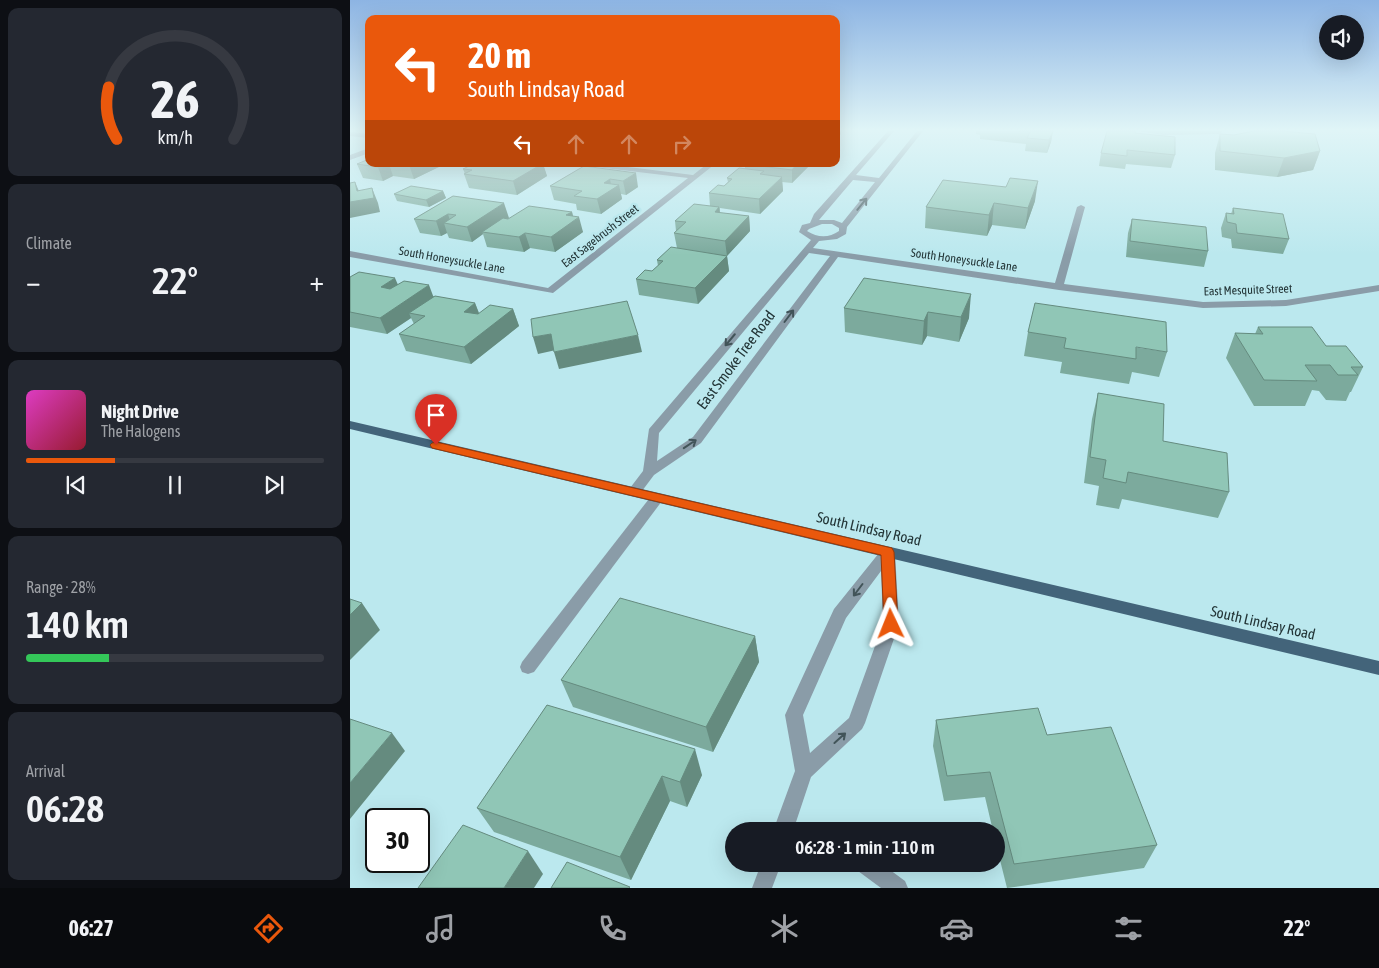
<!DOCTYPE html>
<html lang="en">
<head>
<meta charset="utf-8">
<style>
  body { margin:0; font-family:"Asap Condensed",sans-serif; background:#242831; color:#f1f3f6; height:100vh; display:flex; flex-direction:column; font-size:19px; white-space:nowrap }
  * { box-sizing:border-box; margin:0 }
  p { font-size:16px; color:#9ea1a6 }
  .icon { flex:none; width:28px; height:28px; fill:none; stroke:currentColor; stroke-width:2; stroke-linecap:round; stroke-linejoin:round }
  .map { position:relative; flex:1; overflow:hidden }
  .side { display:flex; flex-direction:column; gap:8px; padding:8px; background:#0d0f14; width:350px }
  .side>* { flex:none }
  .guide { position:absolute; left:15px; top:15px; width:475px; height:152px; border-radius:10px; box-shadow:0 5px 20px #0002; background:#ea580c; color:#fff; overflow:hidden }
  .controls { position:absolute; left:969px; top:15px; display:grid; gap:10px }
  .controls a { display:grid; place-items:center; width:45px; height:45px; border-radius:50%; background:#171b24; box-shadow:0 5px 20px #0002; font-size:25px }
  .speed { position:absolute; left:15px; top:808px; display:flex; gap:10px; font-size:25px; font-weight:700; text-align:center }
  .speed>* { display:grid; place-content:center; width:65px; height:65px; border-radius:50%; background:#171b24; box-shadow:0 5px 20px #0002; line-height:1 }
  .speed .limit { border:2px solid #111; border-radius:8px; background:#fff; color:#111 }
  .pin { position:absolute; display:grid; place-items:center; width:42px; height:42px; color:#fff; margin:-51px -21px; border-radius:50% 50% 50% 0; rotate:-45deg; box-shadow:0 0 5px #0007 }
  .pin .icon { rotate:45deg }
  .me { position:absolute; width:55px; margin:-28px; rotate:358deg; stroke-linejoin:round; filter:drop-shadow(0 0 4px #0008) }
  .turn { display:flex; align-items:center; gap:18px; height:105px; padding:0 20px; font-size:22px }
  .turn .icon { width:65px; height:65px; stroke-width:2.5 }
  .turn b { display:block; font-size:35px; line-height:42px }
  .lanes { display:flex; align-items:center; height:48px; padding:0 20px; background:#0003; justify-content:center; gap:25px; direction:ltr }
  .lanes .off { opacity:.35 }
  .big { font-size:38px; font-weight:600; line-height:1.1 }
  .side .card { flex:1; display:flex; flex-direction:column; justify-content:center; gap:8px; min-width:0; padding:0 18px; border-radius:10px; background:#242831 }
  .side .dial { align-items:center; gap:0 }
  .dial svg { height:130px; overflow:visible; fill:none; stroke:#363941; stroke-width:7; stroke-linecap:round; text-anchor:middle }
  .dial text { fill:#f1f3f6; stroke:none }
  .song { display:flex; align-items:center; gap:15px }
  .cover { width:60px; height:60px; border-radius:8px; background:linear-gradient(135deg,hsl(310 70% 55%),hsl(350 70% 35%)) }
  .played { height:5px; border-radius:2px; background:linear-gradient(90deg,#ea580c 30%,#363941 30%) }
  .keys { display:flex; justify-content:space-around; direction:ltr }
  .heat { display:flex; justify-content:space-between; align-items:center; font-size:28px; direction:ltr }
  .charge { height:8px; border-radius:4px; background:linear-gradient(90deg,#34c759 28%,#363941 0) }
  .trip { position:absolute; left:375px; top:822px; width:280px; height:50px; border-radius:25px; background:#171b24; box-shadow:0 5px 20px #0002; font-weight:600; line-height:50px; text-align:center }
  .tab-bar { display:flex; height:80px; justify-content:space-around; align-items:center; background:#090b0e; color:#9ea1a6 }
  .tab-bar .icon { width:35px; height:35px }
  .tab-bar .active { color:#ea580c }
  .tab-bar b { font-size:22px; color:#f1f3f6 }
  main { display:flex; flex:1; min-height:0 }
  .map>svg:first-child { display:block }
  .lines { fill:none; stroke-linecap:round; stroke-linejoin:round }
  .minor { fill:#8a9ca8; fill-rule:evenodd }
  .major { fill:#43647a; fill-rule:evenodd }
  .wall { fill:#7caa9d }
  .shaded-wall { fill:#658b7f }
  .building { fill:#90c6b6; stroke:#658b7f }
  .oneway { stroke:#425459 }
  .route { fill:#ea580c; stroke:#983908 }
  .labels { text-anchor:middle; stroke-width:5; stroke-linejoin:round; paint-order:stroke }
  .far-street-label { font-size:12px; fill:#233537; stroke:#bbe8ee }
  .street-label { font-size:15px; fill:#233537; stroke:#bbe8ee }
</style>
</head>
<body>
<main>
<section class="side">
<div class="card dial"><svg viewBox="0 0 100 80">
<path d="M14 69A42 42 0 1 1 86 69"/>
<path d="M14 69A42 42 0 0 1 9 37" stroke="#ea580c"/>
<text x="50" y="56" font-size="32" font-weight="700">26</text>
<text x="50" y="72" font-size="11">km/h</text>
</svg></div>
<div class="card"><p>Climate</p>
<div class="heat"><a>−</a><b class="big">22°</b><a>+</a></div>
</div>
<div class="card">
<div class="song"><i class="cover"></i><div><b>Night Drive</b><p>The Halogens</p></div></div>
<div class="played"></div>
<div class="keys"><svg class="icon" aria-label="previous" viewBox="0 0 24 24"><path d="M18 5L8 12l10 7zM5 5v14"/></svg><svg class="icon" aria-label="pause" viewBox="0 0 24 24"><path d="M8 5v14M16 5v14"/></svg><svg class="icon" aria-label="next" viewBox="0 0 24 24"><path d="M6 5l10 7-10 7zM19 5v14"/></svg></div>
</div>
<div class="card"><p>Range · 28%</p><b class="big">140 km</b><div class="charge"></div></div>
<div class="card"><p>Arrival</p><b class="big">06:28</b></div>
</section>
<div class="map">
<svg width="1029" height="888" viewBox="0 0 1029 888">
  <rect width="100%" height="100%" fill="#bbe8ee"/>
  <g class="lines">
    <g class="minor">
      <path d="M 538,131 L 544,131 L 506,175 L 529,178 L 567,131 L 573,131 L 497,227 L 496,234 L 487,239 L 469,241 L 463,248 L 705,283 L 727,207 L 731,205 L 735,207 L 714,284 L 853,302 L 936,300 L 1029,285 L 1029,291 L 936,306 L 853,308 L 709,290 L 488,257 L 351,443 L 304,475 L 289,495 L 279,495 L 277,492 L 293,471 L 299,429 L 461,240 L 449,232 L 452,225 L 460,223 L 464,214 ZM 503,180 L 525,182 L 492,223 L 484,220 L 469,220 ZM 472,224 L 482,224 L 489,228 L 489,231 C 479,238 468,238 457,231 L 459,229 ZM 459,253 L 480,256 L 343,437 L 307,461 L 309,433 Z"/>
      <polygon points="788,131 871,131 872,132 869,134 813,135"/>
      <polygon points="0,132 19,134 19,138 0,136"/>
      <polygon points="19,148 19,153 0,160 0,155"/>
      <polygon points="235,164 254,164 343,175 357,164 365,164 203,293 0,257 0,251 198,288 338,178 238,166"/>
      <polygon points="307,493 312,495 314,498 312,501 184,672 178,674 172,672 170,667 172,662 302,495"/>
      <path d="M 538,547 L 543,548 L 545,552 L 549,624 L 515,723 L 512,729 L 461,777 L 443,831 L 423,831 L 445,771 L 435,715 L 484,609 L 533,548 ZM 531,571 L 533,624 L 499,718 L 460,753 L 453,715 L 496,618 Z"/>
      <polygon points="411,864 431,864 422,888 402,888"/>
      <polygon points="505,864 532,864 555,881 558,888 531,888 508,871"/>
    </g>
    <polygon class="major" points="0,421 1029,661 1029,675 0,429"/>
  </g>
  <g class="wall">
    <polygon points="626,131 703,131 701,142 697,153 675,151 676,144 630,139 630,135 626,134"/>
    <polygon points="785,133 825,155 821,168 776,164 775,169 749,166 751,153"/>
    <polygon points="870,134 884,135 970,151 963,170 927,177 865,170 865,153"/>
    <polygon points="7,164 95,164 64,179 43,176 33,181 13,178"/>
    <polygon points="123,164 193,164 197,176 167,195 119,188 114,174 115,174 113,169"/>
    <polygon points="395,164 461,164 442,183 432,182 433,191 410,214 370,208 370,213 399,216 400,231 377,256 379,271 348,304 289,295 286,279 302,271 308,266 307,260 327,248 324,233 326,231 325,221 360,206 359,193 374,186 378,182 377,178 395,169"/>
    <polygon points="234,166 288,187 276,195 271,194 272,199 251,214 227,210 226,204 204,200 200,186"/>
    <polygon points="93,191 96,198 79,207 47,201 44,194"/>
    <polygon points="103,196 159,218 157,219 222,212 223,216 233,232 205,252 180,248 174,252 137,247 133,234 122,242 99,238 97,233 91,236 70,233 64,219"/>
    <polygon points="685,201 675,229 642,225 637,236 575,228 576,207"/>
    <polygon points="883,208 939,239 933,254 882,248 881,239 872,237 871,228 876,213 881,214"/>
    <polygon points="782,219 858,251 854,267 776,257 778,233"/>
    <polygon points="0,277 48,284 83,296 125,303 129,313 163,309 169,326 121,364 56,351 49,334 64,324 61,318 37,334 0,327"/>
    <polygon points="514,278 619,318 609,342 577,336 572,345 495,332 494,308"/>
    <polygon points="908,327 976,346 1013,367 1001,392 1000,392 996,401 976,400 969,391 962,390 955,406 904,406 876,358 885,333 905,334"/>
    <polygon points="678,332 817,352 809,377 782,372 779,384 710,373 712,362 674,356"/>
    <polygon points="748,393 879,492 868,518 772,499 769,509 746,505 749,486 734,483 742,419"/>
    <polygon points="405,636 409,662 363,752 223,707 211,680"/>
    <polygon points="197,705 352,775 337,807 320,801 281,880 144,832 127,808"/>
    <polygon points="586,720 697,735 807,845 794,868 657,888 646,844 646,831 643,831 635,797 594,801 583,746"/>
  </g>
  <g class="shaded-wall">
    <polygon points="486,131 491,131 491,134 486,139"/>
    <polygon points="703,131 701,142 697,153 699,140"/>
    <polygon points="970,151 963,170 927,177 934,158"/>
    <polygon points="35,164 39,164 43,176 33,181 28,167"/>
    <polygon points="62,164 95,164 64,179 59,165"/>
    <polygon points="192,164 193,164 197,176 167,195 163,181"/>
    <polygon points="447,164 461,164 442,183 442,170"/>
    <polygon points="286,173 288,187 276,195 273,181"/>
    <polygon points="432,177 433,191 410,214 409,199"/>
    <polygon points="260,179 262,189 269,185 272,199 251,214 247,199 254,183"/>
    <polygon points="688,181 685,201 675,229 678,208"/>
    <polygon points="5,182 11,196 22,188 28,203 30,212 0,218 0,202 7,191"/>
    <polygon points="93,191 96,198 79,207 76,200"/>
    <polygon points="154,203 159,218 137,232 132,232 133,234 122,242 117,227"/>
    <polygon points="644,203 642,225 637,236 639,215"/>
    <polygon points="369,207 371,222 365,212"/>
    <polygon points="222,212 224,221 229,217 233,232 205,252 201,237 216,215"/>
    <polygon points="98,214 101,224 94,223 97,233 91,236 86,221"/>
    <polygon points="399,216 400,231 377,256 379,271 348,304 345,288 377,256 375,241"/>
    <polygon points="175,233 180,248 174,252 169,237"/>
    <polygon points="45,278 52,294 31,287"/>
    <polygon points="79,285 85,301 59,313 61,318 37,334 30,318"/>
    <polygon points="621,294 619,318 609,342 611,317"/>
    <polygon points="125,303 131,319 114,312"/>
    <polygon points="163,309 169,326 121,364 114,347"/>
    <polygon points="578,312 577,336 572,345 574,321"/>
    <polygon points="201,334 206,350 188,354 183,337"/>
    <polygon points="288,335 292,352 209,369 204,352"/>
    <polygon points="12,603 30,630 0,660 0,615"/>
    <polygon points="405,636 409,662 363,752 356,727"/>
    <polygon points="42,733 55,751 0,819 0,783"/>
    <polygon points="345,749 352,775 337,807 330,782"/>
    <polygon points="312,776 320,801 281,880 270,857"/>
    <polygon points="178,851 193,874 184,888 154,888"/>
  </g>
  <g class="building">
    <polygon points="669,131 703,131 699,140 677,138 680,132"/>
    <polygon points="757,131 786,131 785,133 825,137 825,155 777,150 777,156 751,153"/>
    <polygon points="904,131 932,131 965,134 970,151 934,158 870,151 870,134 884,135"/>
    <polygon points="19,159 19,164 35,164 28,167 7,164"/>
    <polygon points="47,164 62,164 59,165"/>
    <polygon points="123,164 192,164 163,181 114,174 122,170 113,169"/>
    <polygon points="394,164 447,164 442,170"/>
    <polygon points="234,166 286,173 273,181 260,179 254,183 269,185 247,199 224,196 232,191 200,186"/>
    <polygon points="389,168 414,171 410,174 432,177 409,199 359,193 368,185 374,186 382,179 377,178"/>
    <polygon points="660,178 688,181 678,208 644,203 639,215 576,207 593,180 656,187"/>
    <polygon points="5,182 7,191 22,188 24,198 0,202 0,183"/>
    <polygon points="61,186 93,191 76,200 44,194"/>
    <polygon points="103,196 154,203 117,227 94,223 106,215 98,214 86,221 64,219"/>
    <polygon points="344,204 369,207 365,212 399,216 375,241 324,233 336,222 325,221"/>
    <polygon points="179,206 222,212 216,215 229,217 201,237 175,233 169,237 132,232 153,218 158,219"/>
    <polygon points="883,208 933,214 939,239 887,233 886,224 877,222 876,213 884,214"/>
    <polygon points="782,219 856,227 858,251 780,241"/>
    <polygon points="321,247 377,256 345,288 286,279 295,270 302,271 313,261 307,260"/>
    <polygon points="9,272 45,278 31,287 40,289 54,281 79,285 30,318 0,312 0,277"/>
    <polygon points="514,278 621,294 611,317 578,312 574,321 494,308"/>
    <polygon points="85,296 125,303 114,312 128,314 140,305 163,309 114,347 49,334 75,316 59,313"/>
    <polygon points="277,301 288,335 204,352 201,334 183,337 181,319"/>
    <polygon points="685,303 816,322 817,352 786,347 786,359 714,348 716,338 678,332"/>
    <polygon points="908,327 962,327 976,346 996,346 1013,367 1001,367 1008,375 988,375 980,365 955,365 967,381 914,380 885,333 913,334"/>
    <polygon points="748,393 814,404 813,441 877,453 879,492 778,472 776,483 753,478 756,460 740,457"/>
    <polygon points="270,598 405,636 356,727 211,680"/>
    <polygon points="0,599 12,603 0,615"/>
    <polygon points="197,705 345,749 330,782 312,776 270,857 127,808"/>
    <polygon points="688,708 697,735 761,727 807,845 664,864 640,772 597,776 586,720"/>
    <polygon points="0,719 42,733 0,783"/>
    <polygon points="113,825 178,851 154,888 68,888"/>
    <polygon points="217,862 280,887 279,888 201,888"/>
  </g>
  <defs><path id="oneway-shaft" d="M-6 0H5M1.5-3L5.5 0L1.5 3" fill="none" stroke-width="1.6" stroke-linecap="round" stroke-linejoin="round" transform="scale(1.25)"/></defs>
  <g class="oneway">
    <use href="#oneway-shaft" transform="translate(512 204) rotate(-51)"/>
    <use href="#oneway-shaft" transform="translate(439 316) rotate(-53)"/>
    <use href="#oneway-shaft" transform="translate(380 340) rotate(130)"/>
    <use href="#oneway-shaft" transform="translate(340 444) rotate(-34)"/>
    <use href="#oneway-shaft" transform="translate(508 590) rotate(127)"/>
    <use href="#oneway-shaft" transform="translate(490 738) rotate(-42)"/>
  </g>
  <linearGradient id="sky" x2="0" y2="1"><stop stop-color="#8db4e3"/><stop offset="0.51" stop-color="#e0f5f7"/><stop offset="1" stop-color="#e0f5f7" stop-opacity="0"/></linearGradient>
  <rect width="1029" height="255" fill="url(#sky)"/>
  <polygon class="route" points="86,442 542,548 544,552 548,624 546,628 541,630 536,628 534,624 531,555 82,448 80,445 82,443"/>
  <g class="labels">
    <g class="far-street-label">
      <text transform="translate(250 236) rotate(-38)" y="4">East Sagebrush Street</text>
      <text transform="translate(102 260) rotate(10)" y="4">South Honeysuckle Lane</text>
      <text transform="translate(614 260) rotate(8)" y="4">South Honeysuckle Lane</text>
      <text transform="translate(898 290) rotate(-2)" y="4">East Mesquite Street</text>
    </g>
    <g class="street-label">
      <text transform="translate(386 360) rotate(-53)" y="5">East Smoke Tree Road</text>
      <text transform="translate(519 529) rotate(13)" y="5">South Lindsay Road</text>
      <text transform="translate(913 623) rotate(13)" y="5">South Lindsay Road</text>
    </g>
  </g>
</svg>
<div class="controls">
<a><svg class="icon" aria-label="sound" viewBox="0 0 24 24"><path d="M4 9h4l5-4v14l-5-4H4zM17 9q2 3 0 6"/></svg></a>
</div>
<div class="speed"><div class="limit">30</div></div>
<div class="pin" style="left:86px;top:445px;background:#d93025"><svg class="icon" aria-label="arrive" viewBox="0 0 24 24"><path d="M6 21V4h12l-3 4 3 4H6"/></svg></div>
<svg class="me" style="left:541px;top:624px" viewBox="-20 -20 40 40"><path d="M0-17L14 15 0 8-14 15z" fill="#ea580c" stroke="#fff" stroke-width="4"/></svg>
<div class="trip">06:28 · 1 min · 110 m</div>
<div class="guide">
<div class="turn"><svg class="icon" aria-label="left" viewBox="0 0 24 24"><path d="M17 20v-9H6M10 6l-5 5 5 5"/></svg><div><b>20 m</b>South Lindsay Road</div></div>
<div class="lanes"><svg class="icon" aria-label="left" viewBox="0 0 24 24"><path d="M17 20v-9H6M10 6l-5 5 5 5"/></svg><svg class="icon off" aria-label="ahead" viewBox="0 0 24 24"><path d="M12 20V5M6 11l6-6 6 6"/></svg><svg class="icon off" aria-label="ahead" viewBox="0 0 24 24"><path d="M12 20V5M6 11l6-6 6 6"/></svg><svg class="icon off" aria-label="right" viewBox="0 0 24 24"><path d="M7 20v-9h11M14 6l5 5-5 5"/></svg></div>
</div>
</div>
</main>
<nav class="tab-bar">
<b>06:27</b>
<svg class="icon active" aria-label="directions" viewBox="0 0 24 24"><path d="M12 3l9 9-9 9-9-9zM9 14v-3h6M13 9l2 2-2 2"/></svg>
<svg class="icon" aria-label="music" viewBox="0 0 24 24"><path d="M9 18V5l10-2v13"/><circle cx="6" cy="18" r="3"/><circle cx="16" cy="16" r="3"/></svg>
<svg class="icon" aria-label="phone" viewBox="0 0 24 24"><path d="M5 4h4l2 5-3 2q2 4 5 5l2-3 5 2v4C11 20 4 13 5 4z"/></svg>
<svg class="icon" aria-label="climate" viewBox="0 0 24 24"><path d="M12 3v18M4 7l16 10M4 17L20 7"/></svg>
<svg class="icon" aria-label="car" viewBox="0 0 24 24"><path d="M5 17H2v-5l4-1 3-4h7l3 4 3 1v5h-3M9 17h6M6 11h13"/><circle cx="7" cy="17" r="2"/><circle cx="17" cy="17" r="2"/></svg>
<svg class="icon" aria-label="filters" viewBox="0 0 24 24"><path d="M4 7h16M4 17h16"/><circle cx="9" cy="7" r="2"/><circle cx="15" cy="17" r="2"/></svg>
<b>22°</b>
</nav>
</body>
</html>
